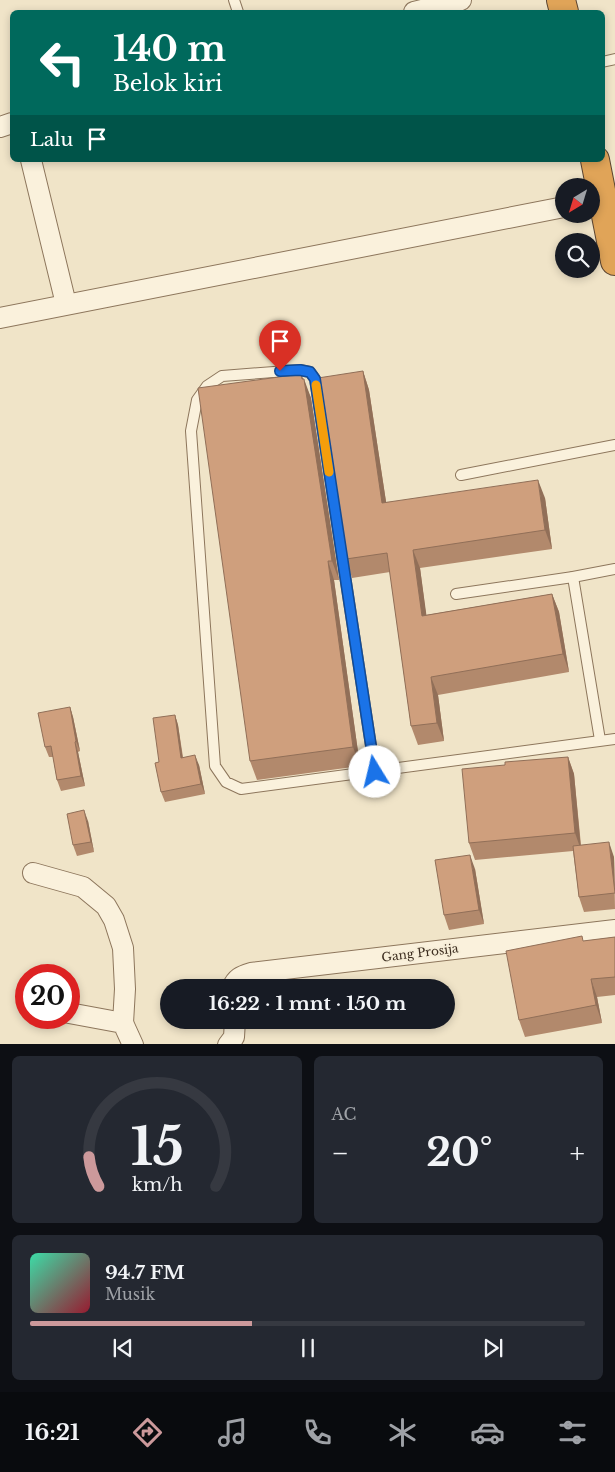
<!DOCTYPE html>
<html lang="id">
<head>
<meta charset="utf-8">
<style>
  body { margin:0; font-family:"Libre Baskerville",serif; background:#242831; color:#f1f3f6; height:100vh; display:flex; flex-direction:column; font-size:19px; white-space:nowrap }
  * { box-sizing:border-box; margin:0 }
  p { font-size:16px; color:#9ea1a6 }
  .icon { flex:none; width:28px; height:28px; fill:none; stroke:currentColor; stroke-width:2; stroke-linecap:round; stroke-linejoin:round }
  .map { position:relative; height:1044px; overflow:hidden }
  .panel { display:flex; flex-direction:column; gap:12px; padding:12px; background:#0d0f14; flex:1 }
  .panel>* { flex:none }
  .top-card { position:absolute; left:10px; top:10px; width:595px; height:152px; border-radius:8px; box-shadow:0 2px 8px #0003; background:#00695c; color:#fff; overflow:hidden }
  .needle { width:32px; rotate:218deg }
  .tools { position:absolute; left:555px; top:178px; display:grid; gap:10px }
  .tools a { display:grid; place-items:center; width:45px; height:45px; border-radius:50%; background:#171b24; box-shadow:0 2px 8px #0003; font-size:25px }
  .speed { position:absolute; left:15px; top:964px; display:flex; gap:10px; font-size:25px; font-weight:700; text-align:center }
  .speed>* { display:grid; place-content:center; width:65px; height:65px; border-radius:50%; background:#171b24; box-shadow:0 2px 8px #0003; line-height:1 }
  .speed .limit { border:8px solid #d22; background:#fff; color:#111 }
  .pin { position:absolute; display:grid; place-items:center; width:42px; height:42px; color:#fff; margin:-51px -21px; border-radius:50% 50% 50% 0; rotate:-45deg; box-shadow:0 0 5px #0007 }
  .pin .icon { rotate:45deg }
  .me { position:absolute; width:55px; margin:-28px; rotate:351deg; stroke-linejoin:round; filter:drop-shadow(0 0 4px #0008) }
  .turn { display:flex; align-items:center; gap:18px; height:105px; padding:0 20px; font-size:22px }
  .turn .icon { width:65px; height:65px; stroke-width:2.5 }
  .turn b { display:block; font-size:35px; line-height:42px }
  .then { display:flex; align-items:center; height:48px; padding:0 20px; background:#0003; gap:10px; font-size:19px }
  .big { font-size:38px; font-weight:700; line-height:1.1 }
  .panel .tile { flex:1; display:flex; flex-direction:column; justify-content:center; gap:8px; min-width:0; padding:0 18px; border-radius:8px; background:#242831 }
  .panel .dial { align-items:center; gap:0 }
  .dial svg { height:130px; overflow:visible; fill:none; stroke:#363941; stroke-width:7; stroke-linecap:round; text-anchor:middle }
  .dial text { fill:#f1f3f6; stroke:none }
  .song { display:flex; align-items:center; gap:15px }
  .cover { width:60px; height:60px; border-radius:8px; background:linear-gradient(135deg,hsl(160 70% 55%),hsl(350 70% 35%)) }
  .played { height:5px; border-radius:2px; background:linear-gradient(90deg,#cc999b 40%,#363941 40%) }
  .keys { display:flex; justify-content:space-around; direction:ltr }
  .heat { display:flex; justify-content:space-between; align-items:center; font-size:28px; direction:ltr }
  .panel .tiles { flex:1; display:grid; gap:12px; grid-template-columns:1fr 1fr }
  .tile:last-child { grid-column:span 2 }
  .trip { position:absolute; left:160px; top:979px; width:295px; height:50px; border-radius:25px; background:#171b24; box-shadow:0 2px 8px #0003; font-weight:700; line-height:50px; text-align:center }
  .dock { display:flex; height:80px; justify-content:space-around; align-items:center; background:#090b0e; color:#9ea1a6 }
  .dock .icon { width:35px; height:35px }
  .dock .active { color:#cc999b }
  .dock b { font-size:22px; color:#f1f3f6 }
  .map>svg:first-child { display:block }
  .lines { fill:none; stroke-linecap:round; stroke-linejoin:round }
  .lane-casing { stroke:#8d765c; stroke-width:12 }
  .street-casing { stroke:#8d765c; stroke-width:22 }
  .highway-casing { stroke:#5b4430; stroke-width:30 }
  .lane { stroke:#faf1dc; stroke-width:10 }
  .street { stroke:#faf1dc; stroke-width:20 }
  .highway { stroke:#e0a458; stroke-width:28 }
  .wall { fill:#b2896c }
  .shaded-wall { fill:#916f58 }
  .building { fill:#cf9f7d; stroke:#916f58 }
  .route-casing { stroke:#114b97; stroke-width:12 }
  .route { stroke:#1a73e8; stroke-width:9 }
  .slow { stroke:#f59e0b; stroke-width:9 }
  .labels { text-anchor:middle; stroke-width:4; stroke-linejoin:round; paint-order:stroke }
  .street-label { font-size:12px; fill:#3d2e20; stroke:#f7eed8 }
</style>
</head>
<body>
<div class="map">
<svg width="615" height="1045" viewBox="0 0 615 1045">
  <rect width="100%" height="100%" fill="#f0e4c8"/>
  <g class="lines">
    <defs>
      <g id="lane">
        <polyline points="234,0 238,12"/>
        <polyline points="602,62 615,59"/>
        <polyline points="461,475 615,445"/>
        <polyline points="573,577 600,740"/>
        <polyline points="456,594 573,577 615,569"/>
        <polyline points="375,772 315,379 310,372 300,370 222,376 207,386 197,400 191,431 215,766 226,782 241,789 615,739"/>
      </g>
      <g id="street">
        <polyline points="414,12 461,0"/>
        <polyline points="0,127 12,123"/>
        <polyline points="31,160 66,304"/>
        <polyline points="0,318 564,207"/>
        <polyline points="33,873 83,887 106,906 114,920 123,948 125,989 123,1023"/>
        <path d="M 232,988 C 236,978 241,976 251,973 L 615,930"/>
        <polyline points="69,1013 123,1023 133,1045"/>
        <polyline points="228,1045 234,1037 235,1020"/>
      </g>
      <g id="highway">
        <polyline points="561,0 564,12"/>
        <polyline points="595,160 615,261"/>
      </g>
    </defs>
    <use href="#lane" class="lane-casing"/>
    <use href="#street" class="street-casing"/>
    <use href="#highway" class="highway-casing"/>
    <use href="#lane" class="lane"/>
    <use href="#street" class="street"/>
    <use href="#highway" class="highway"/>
  </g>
  <g class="wall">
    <polygon points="363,371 369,390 386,502 545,498 552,549 420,568 426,615 552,594 559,612 569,672 438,695 444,741 418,745 411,726 390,572 352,578 346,559"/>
    <polygon points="303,379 311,398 339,580 334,580 360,766 257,780 250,761"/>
    <polygon points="70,707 73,717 80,751 78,752 85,786 61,791 57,780 53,757 49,757 45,747"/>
    <polygon points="175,715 178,725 183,757 199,765 205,794 165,802 161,792"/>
    <polygon points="568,757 574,774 581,845 614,857 615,909 584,912 579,897 573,851 475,860 469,843 505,765"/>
    <polygon points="88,821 94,852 77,856 73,845"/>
    <polygon points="475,869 484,924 449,930 444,915"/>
    <polygon points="615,937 615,995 597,997 602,1023 525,1037 519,1020 584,941"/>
  </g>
  <g class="shaded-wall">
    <polygon points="363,371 369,390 389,521 382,503"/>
    <polygon points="301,374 305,383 304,379 311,398 339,580 332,561"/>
    <polygon points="538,480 545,498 552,549 545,530"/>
    <polygon points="413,550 420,568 429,634 422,616"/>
    <polygon points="328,561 334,580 360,766 353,747"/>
    <polygon points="552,594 559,612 569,672 563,654"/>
    <polygon points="431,677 438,695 444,741 437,723"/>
    <polygon points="70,707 73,717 80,751 76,741"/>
    <polygon points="175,715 178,725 184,768 181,758"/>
    <polygon points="75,742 78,752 85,786 81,776"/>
    <polygon points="195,755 199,765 205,794 201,784"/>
    <polygon points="568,757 574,774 581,850 575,833"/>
    <polygon points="84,810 88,821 94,852 91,842"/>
    <polygon points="609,842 614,857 615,894"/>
    <polygon points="470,855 475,869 484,924 479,910"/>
    <polygon points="591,979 597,997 602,1023 596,1005"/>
  </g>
  <g class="building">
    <polygon points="363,371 382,503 538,480 545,530 413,550 422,616 552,594 563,654 431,677 437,723 411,726 387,553 346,559 318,378"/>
    <polygon points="301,374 302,379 304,379 332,561 328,561 353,747 250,761 198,388"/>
    <polygon points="70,707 76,741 75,742 81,776 57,780 51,746 45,747 38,713"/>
    <polygon points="175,715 181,758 195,755 201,784 161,792 155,763 159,762 153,718"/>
    <polygon points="568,757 575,833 469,843 462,769 505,765 505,762"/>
    <polygon points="84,810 91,842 73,845 67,814"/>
    <polygon points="609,842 615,893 579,897 573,846"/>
    <polygon points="470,855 479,910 444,915 435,860"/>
    <polygon points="582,936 583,941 615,937 615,977 591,979 596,1005 519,1020 506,951"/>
  </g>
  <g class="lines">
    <defs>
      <polyline id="route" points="280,371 300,370 310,372 315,379 375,772"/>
    </defs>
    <use href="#route" class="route-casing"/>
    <use href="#route" class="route"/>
    <polyline class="slow" points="316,385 329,472"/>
  </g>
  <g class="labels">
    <g class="street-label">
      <text transform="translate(420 953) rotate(-7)" y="4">Gang Prosija</text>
    </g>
  </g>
</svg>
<div class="tools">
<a><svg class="needle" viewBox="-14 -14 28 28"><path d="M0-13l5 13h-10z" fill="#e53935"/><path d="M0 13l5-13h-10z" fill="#9ea1a6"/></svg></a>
<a><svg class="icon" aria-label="search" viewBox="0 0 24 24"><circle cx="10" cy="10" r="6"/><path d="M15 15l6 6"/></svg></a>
</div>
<div class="speed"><div class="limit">20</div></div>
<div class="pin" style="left:280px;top:371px;background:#d93025"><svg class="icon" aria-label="arrive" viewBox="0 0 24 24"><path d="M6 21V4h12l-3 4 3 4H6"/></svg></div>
<svg class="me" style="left:375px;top:772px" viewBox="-20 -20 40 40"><circle r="19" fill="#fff"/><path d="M0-13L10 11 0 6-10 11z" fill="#1a73e8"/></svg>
<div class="trip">16:22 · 1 mnt · 150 m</div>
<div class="top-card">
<div class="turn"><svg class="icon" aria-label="left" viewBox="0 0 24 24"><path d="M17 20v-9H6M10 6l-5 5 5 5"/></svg><div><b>140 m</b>Belok kiri</div></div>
<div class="then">Lalu<svg class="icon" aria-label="arrive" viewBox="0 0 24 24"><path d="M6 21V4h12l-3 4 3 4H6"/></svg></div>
</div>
</div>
<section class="panel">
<div class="tiles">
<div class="tile dial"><svg viewBox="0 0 100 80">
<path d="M14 69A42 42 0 1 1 86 69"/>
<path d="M14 69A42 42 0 0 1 8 51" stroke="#cc999b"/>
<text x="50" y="56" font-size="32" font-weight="700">15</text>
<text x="50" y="72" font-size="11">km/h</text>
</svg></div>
<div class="tile"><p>AC</p>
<div class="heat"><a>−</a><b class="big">20°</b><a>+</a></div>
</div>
<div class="tile">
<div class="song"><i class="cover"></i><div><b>94.7 FM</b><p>Musik</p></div></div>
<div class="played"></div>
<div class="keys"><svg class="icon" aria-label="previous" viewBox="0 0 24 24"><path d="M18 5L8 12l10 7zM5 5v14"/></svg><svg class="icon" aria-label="pause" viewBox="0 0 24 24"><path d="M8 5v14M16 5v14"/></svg><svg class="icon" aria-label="next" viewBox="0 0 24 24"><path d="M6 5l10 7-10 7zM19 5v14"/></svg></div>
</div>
</div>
</section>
<nav class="dock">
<b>16:21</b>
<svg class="icon active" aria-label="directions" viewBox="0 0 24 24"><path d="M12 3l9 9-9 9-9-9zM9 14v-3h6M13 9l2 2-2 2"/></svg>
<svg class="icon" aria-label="music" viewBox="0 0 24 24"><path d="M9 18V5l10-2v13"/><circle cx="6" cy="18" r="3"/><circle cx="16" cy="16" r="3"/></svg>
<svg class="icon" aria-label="phone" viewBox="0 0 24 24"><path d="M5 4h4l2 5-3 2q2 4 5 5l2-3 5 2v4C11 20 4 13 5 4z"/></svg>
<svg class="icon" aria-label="climate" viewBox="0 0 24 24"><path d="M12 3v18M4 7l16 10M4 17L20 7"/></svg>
<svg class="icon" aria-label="car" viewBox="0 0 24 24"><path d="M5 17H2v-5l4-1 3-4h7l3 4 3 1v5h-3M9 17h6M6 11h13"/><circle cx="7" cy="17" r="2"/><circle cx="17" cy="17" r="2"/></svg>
<svg class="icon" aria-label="filters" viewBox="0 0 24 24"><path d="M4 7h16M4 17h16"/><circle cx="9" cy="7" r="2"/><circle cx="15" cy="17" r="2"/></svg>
</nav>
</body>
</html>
